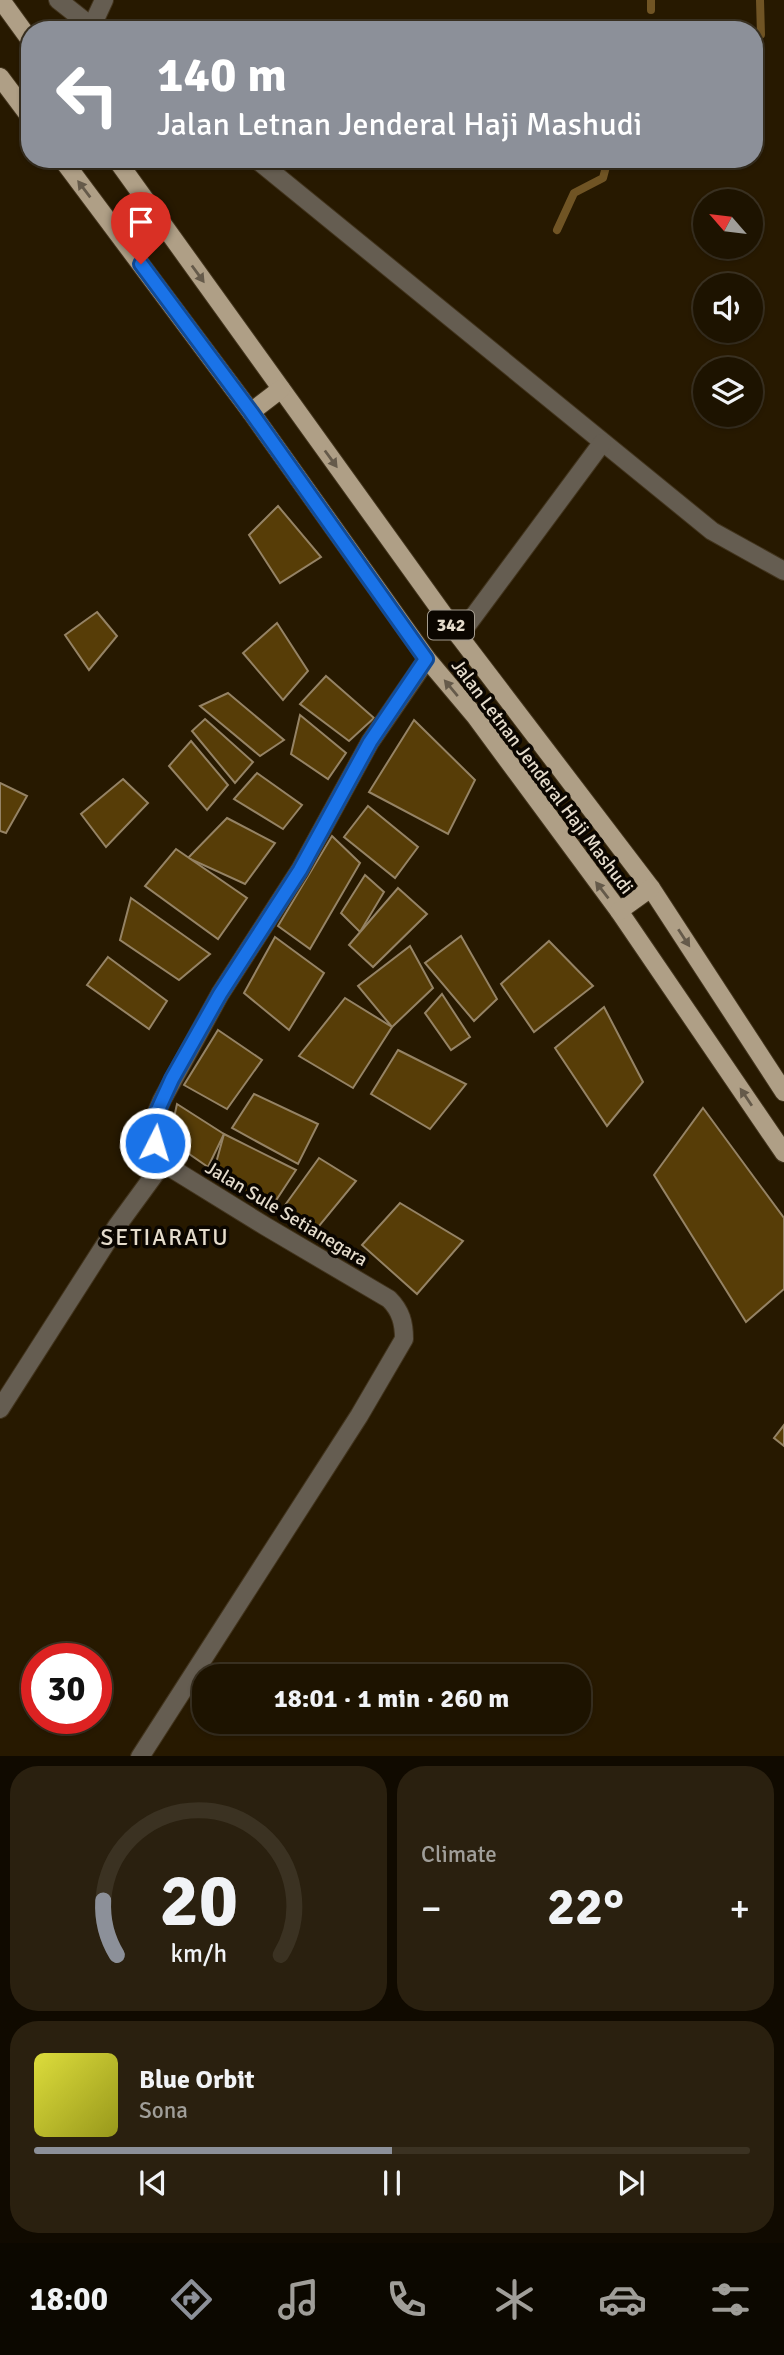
<!DOCTYPE html>
<html lang="en">
<head>
<meta charset="utf-8">
<style>
  body { margin:0; font-family:Signika,sans-serif; background:#2a200f; color:#f1f3f6; height:100vh; display:flex; flex-direction:column; font-size:26px; white-space:nowrap }
  * { box-sizing:border-box; margin:0 }
  p { font-size:23px; color:#a09e99 }
  .icon { flex:none; width:38px; height:38px; fill:none; stroke:currentColor; stroke-width:2; stroke-linecap:round; stroke-linejoin:round }
  .map { position:relative; height:1756px; overflow:hidden }
  .details { display:flex; flex-direction:column; gap:10px; padding:10px; background:#100a00; flex:1 }
  .details>* { flex:none }
  .guide { position:absolute; left:21px; top:21px; width:742px; height:147px; border-radius:28px; box-shadow:0 2px 5px #0004,0 0 0 2px #3b3222; background:#8c9099; color:#fff; overflow:hidden }
  .needle { width:46px; rotate:298deg }
  .controls { position:absolute; left:693px; top:189px; display:grid; gap:14px }
  .controls a { display:grid; place-items:center; width:70px; height:70px; border-radius:50%; background:#1d1300; box-shadow:0 2px 5px #0004,0 0 0 2px #3b3222; font-size:35px }
  .speed { position:absolute; left:21px; top:1643px; display:flex; gap:14px; font-size:35px; font-weight:700; text-align:center }
  .speed>* { display:grid; place-content:center; width:91px; height:91px; border-radius:50%; background:#1d1300; box-shadow:0 2px 5px #0004,0 0 0 2px #3b3222; line-height:1 }
  .speed .limit { border:10px solid #d22; background:#fff; color:#111 }
  .pin { position:absolute; display:grid; place-items:center; width:60px; height:60px; color:#fff; margin:-72px -30px; border-radius:50% 50% 50% 0; rotate:-45deg; box-shadow:0 0 7px #0007 }
  .pin .icon { rotate:45deg }
  .me { position:absolute; width:77px; margin:-38px; rotate:5deg; stroke-linejoin:round; filter:drop-shadow(0 0 5px #0008) }
  .turn { display:flex; align-items:center; gap:24px; height:147px; padding:0 21px; font-size:32px }
  .turn .icon { width:91px; height:91px; stroke-width:2.5 }
  .turn b { display:block; font-size:49px; line-height:60px }
  .big { font-size:52px; font-weight:700; line-height:1.1 }
  .details .widget { flex:1; display:flex; flex-direction:column; justify-content:center; gap:10px; min-width:0; padding:0 24px; border-radius:28px; background:#2a200f }
  .details .dial { align-items:center; gap:0 }
  .dial svg { height:182px; overflow:visible; fill:none; stroke:#3b3222; stroke-width:7; stroke-linecap:round; text-anchor:middle }
  .dial text { fill:#f1f3f6; stroke:none }
  .song { display:flex; align-items:center; gap:21px }
  .cover { width:84px; height:84px; border-radius:10px; background:linear-gradient(135deg,hsl(60 70% 55%),hsl(60 70% 35%)) }
  .played { height:7px; border-radius:4px; background:linear-gradient(90deg,#8c9099 50%,#3b3222 50%) }
  .keys { display:flex; justify-content:space-around; direction:ltr }
  .heat { display:flex; justify-content:space-between; align-items:center; font-size:38px; direction:ltr }
  .details .tiles { flex:1; display:grid; gap:10px; grid-template-columns:1fr 1fr }
  .widget:last-child { grid-column:span 2 }
  .trip { position:absolute; left:192px; top:1664px; width:399px; height:70px; border-radius:28px; background:#1d1300; box-shadow:0 2px 5px #0004,0 0 0 2px #3b3222; font-weight:700; line-height:70px; text-align:center }
  .tab-bar { display:flex; height:112px; justify-content:space-around; align-items:center; background:#0c0800; color:#a09e99 }
  .tab-bar .icon { width:49px; height:49px }
  .tab-bar .selected { color:#8c9099 }
  .tab-bar b { font-size:32px; color:#f1f3f6 }
  .map>svg:first-child { display:block }
  .lines { fill:none; stroke-linecap:round; stroke-linejoin:round }
  .stream { stroke:#705424; stroke-width:8 }
  .building { fill:#573d07; stroke:#958365; stroke-width:2 }
  .minor-casing { stroke:#42341d; stroke-width:20 }
  .major-casing { stroke:#42341d; stroke-width:20 }
  .minor { stroke:#655d51; stroke-width:18 }
  .major { stroke:#af9f86; stroke-width:18 }
  .oneway { fill:#655a4a }
  .route-casing { stroke:#114b97; stroke-width:18 }
  .route { stroke:#1a73e8; stroke-width:12 }
  .labels { text-anchor:middle; stroke-width:7; stroke-linejoin:round; paint-order:stroke }
  .shield { fill:#0b0600; stroke:#a49c8f; stroke-width:2 }
  .shield-label { font-size:18px; font-weight:bold; fill:#e5dccc }
  .street-label { font-size:19px; fill:#e5dccc; stroke:#0b0600 }
  .quarter-label { font-size:23px; letter-spacing:2px; fill:#e5dccc; stroke:#0b0600 }
</style>
</head>
<body>
<div class="map">
<svg width="784" height="1757" viewBox="0 0 784 1757">
  <rect width="100%" height="100%" fill="#271900"/>
  <g class="lines">
    <g class="stream">
      <polyline points="651,0 651,10"/>
      <polyline points="754,38 761,35 760,0"/>
      <polyline points="557,230 574,193 603,178 608,159"/>
    </g>
  </g>
  <g class="building">
    <polygon points="278,506 321,557 280,583 249,535"/>
    <polygon points="97,612 117,636 89,670 65,635"/>
    <polygon points="277,623 308,671 283,700 243,653"/>
    <polygon points="326,676 374,718 349,741 300,704"/>
    <polygon points="228,693 284,740 260,756 200,706"/>
    <polygon points="300,715 346,753 328,779 291,754"/>
    <polygon points="205,719 253,762 235,783 192,731"/>
    <polygon points="414,720 475,780 448,834 369,792"/>
    <polygon points="191,741 228,785 207,810 169,766"/>
    <polygon points="257,773 302,805 283,829 234,799"/>
    <polygon points="123,779 148,803 106,847 81,814"/>
    <polygon points="0,783 27,796 6,833 0,831"/>
    <polygon points="368,806 418,847 395,878 344,837"/>
    <polygon points="227,818 275,843 245,884 188,858"/>
    <polygon points="332,836 360,863 310,949 278,926"/>
    <polygon points="176,849 247,898 218,939 145,886"/>
    <polygon points="365,875 384,892 360,932 341,913"/>
    <polygon points="398,888 427,914 373,967 349,945"/>
    <polygon points="131,898 210,954 179,980 120,940"/>
    <polygon points="461,936 497,999 474,1021 425,963"/>
    <polygon points="275,937 324,973 289,1030 244,993"/>
    <polygon points="549,941 593,986 534,1032 501,984"/>
    <polygon points="410,946 433,988 392,1027 358,986"/>
    <polygon points="108,957 167,1001 149,1029 87,985"/>
    <polygon points="442,994 470,1037 451,1050 425,1013"/>
    <polygon points="345,998 392,1027 353,1088 299,1056"/>
    <polygon points="604,1007 643,1082 607,1126 555,1048"/>
    <polygon points="218,1030 262,1060 227,1109 184,1085"/>
    <polygon points="398,1050 466,1084 430,1129 371,1094"/>
    <polygon points="254,1094 318,1124 298,1164 232,1128"/>
    <polygon points="177,1104 224,1134 208,1167 169,1140"/>
    <polygon points="703,1108 784,1218 784,1289 746,1322 654,1175"/>
    <polygon points="224,1134 296,1170 269,1211 213,1174"/>
    <polygon points="319,1158 356,1181 315,1231 283,1208"/>
    <polygon points="400,1203 463,1241 417,1294 362,1245"/>
    <polygon points="784,1425 784,1446 774,1438"/>
  </g>
  <g class="lines">
    <defs>
      <g id="minor">
        <polyline points="58,0 96,30"/>
        <polyline points="92,26 104,0"/>
        <polyline points="256,159 712,531 784,571"/>
        <polyline points="459,636 602,443"/>
        <polyline points="0,1409 117,1226 163,1163"/>
        <path d="M 140,1757 L 359,1416 L 404,1339 C 404,1323 401,1311 389,1299 L 265,1226 L 163,1163 L 154,1137 L 156,1114 L 162,1100 L 220,994 L 300,870 L 370,742 L 427,659"/>
      </g>
      <g id="major">
        <polyline points="1,0 30,40"/>
        <polyline points="0,77 30,117"/>
        <polyline points="62,159 251,412 427,659 475,716 619,911 784,1153"/>
        <polyline points="116,159 459,636 651,888 784,1092"/>
        <polyline points="251,412 281,389"/>
        <polyline points="619,911 651,888"/>
      </g>
    </defs>
    <use href="#minor" class="minor-casing"/>
    <use href="#major" class="major-casing"/>
    <use href="#minor" class="minor"/>
    <use href="#major" class="major"/>
  </g>
  <defs><path id="oneway-solid" d="M-6-.8H1V-3.2L6.5 0L1 3.2V.8H-6Z" transform="scale(1.75)"/></defs>
  <g class="oneway">
    <use href="#oneway-solid" transform="translate(84 189) rotate(-127)"/>
    <use href="#oneway-solid" transform="translate(198 274) rotate(54)"/>
    <use href="#oneway-solid" transform="translate(331 459) rotate(54)"/>
    <use href="#oneway-solid" transform="translate(451 688) rotate(-130)"/>
    <use href="#oneway-solid" transform="translate(602 890) rotate(-128)"/>
    <use href="#oneway-solid" transform="translate(684 938) rotate(57)"/>
    <use href="#oneway-solid" transform="translate(746 1097) rotate(-124)"/>
  </g>
  <g class="lines">
    <defs>
      <polyline id="route" points="141,264 251,412 426,659 370,742 300,870 220,994 172,1079 156,1114 155,1143"/>
    </defs>
    <use href="#route" class="route-casing"/>
    <use href="#route" class="route"/>
  </g>
  <g class="labels">
    <rect class="shield" x="428" y="610.5" width="46" height="29" rx="5"/>
    <g class="shield-label">
      <text x="451" y="631">342</text>
    </g>
    <g class="street-label">
      <text transform="translate(543 776) rotate(53)" y="7">Jalan Letnan Jenderal Haji Mashudi</text>
      <text transform="translate(287 1213) rotate(31)" y="7">Jalan Sule Setianegara</text>
    </g>
    <g class="quarter-label">
      <text x="165" y="1245">SETIARATU</text>
    </g>
  </g>
</svg>
<div class="controls">
<a><svg class="needle" viewBox="-14 -14 28 28"><path d="M0-13l5 13h-10z" fill="#e53935"/><path d="M0 13l5-13h-10z" fill="#a09e99"/></svg></a>
<a><svg class="icon" aria-label="sound" viewBox="0 0 24 24"><path d="M4 9h4l5-4v14l-5-4H4zM17 9q2 3 0 6"/></svg></a>
<a><svg class="icon" aria-label="layers" viewBox="0 0 24 24"><path d="M12 4l9 5-9 5-9-5zM3 14l9 5 9-5"/></svg></a>
</div>
<div class="speed"><div class="limit">30</div></div>
<div class="pin" style="left:141px;top:264px;background:#d93025"><svg class="icon" aria-label="arrive" viewBox="0 0 24 24"><path d="M6 21V4h12l-3 4 3 4H6"/></svg></div>
<svg class="me" style="left:155px;top:1143px" viewBox="-20 -20 40 40"><circle r="17" fill="#1a73e8" stroke="#fff" stroke-width="3"/><path d="M0-11L8 9 0 5-8 9z" fill="#fff"/></svg>
<div class="trip">18:01 · 1 min · 260 m</div>
<div class="guide">
<div class="turn"><svg class="icon" aria-label="left" viewBox="0 0 24 24"><path d="M17 20v-9H6M10 6l-5 5 5 5"/></svg><div><b>140 m</b>Jalan Letnan Jenderal Haji Mashudi</div></div>
</div>
</div>
<section class="details">
<div class="tiles">
<div class="widget dial"><svg viewBox="0 0 100 80">
<path d="M14 69A42 42 0 1 1 86 69"/>
<path d="M14 69A42 42 0 0 1 8 45" stroke="#8c9099"/>
<text x="50" y="56" font-size="32" font-weight="700">20</text>
<text x="50" y="72" font-size="11">km/h</text>
</svg></div>
<div class="widget"><p>Climate</p>
<div class="heat"><a>−</a><b class="big">22°</b><a>+</a></div>
</div>
<div class="widget">
<div class="song"><i class="cover"></i><div><b>Blue Orbit</b><p>Sona</p></div></div>
<div class="played"></div>
<div class="keys"><svg class="icon" aria-label="previous" viewBox="0 0 24 24"><path d="M18 5L8 12l10 7zM5 5v14"/></svg><svg class="icon" aria-label="pause" viewBox="0 0 24 24"><path d="M8 5v14M16 5v14"/></svg><svg class="icon" aria-label="next" viewBox="0 0 24 24"><path d="M6 5l10 7-10 7zM19 5v14"/></svg></div>
</div>
</div>
</section>
<nav class="tab-bar">
<b>18:00</b>
<svg class="icon selected" aria-label="directions" viewBox="0 0 24 24"><path d="M12 3l9 9-9 9-9-9zM9 14v-3h6M13 9l2 2-2 2"/></svg>
<svg class="icon" aria-label="music" viewBox="0 0 24 24"><path d="M9 18V5l10-2v13"/><circle cx="6" cy="18" r="3"/><circle cx="16" cy="16" r="3"/></svg>
<svg class="icon" aria-label="phone" viewBox="0 0 24 24"><path d="M5 4h4l2 5-3 2q2 4 5 5l2-3 5 2v4C11 20 4 13 5 4z"/></svg>
<svg class="icon" aria-label="climate" viewBox="0 0 24 24"><path d="M12 3v18M4 7l16 10M4 17L20 7"/></svg>
<svg class="icon" aria-label="car" viewBox="0 0 24 24"><path d="M5 17H2v-5l4-1 3-4h7l3 4 3 1v5h-3M9 17h6M6 11h13"/><circle cx="7" cy="17" r="2"/><circle cx="17" cy="17" r="2"/></svg>
<svg class="icon" aria-label="filters" viewBox="0 0 24 24"><path d="M4 7h16M4 17h16"/><circle cx="9" cy="7" r="2"/><circle cx="15" cy="17" r="2"/></svg>
</nav>
</body>
</html>
